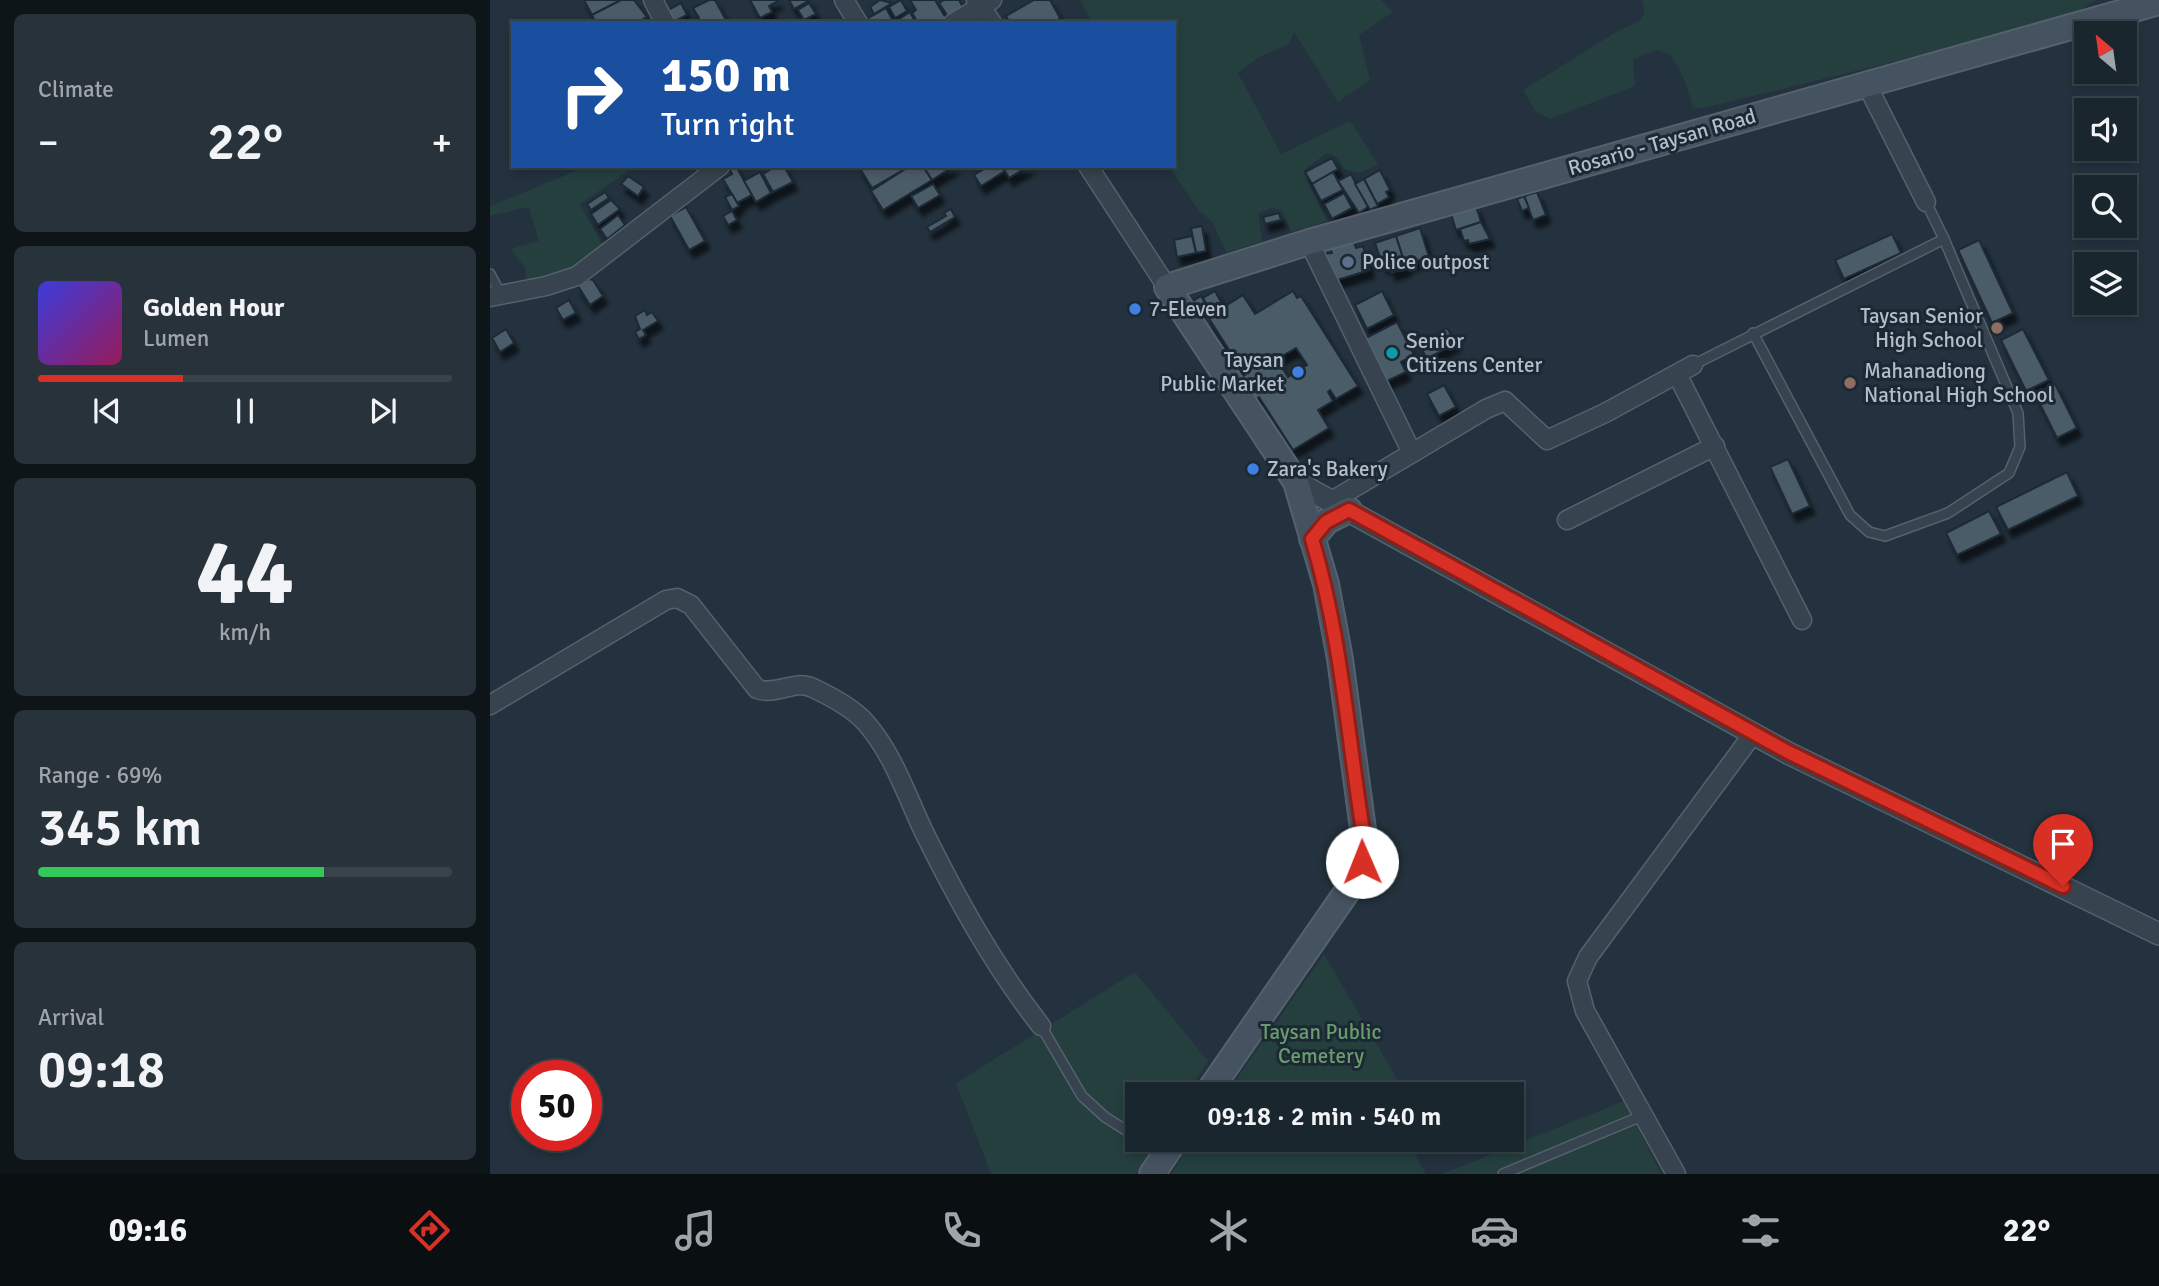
<!DOCTYPE html>
<html lang="en">
<head>
<meta charset="utf-8">
<style>
  body { margin:0; font-family:Signika,sans-serif; background:#27323a; color:#f1f3f6; height:100vh; display:flex; flex-direction:column; font-size:26px; white-space:nowrap }
  * { box-sizing:border-box; margin:0 }
  p { font-size:23px; color:#9fa5aa }
  .icon { flex:none; width:38px; height:38px; fill:none; stroke:currentColor; stroke-width:2; stroke-linecap:round; stroke-linejoin:round }
  .map { position:relative; flex:1; overflow:hidden }
  .drawer { display:flex; flex-direction:column; gap:14px; padding:14px; background:#0e1519; width:490px }
  .drawer>* { flex:none }
  .top-card { position:absolute; left:21px; top:21px; width:665px; height:147px; border-radius:0px; box-shadow:0 4px 10px #0003,0 0 0 2px #38434a; background:#1a4fa0; color:#fff; overflow:hidden }
  .needle { width:46px; rotate:331deg }
  .tools { position:absolute; left:1584px; top:21px; display:grid; gap:14px }
  .tools a { display:grid; place-items:center; width:63px; height:63px; border-radius:0px; background:#1a262e; box-shadow:0 4px 10px #0003,0 0 0 2px #38434a; font-size:35px }
  .speed { position:absolute; left:21px; top:1060px; display:flex; gap:14px; font-size:35px; font-weight:700; text-align:center }
  .speed>* { display:grid; place-content:center; width:91px; height:91px; border-radius:50%; background:#1a262e; box-shadow:0 4px 10px #0003,0 0 0 2px #38434a; line-height:1 }
  .speed .limit { border:10px solid #d22; background:#fff; color:#111 }
  .pin { position:absolute; display:grid; place-items:center; width:60px; height:60px; color:#fff; margin:-72px -30px; border-radius:50% 50% 50% 0; rotate:-45deg; box-shadow:0 0 7px #0007 }
  .pin .icon { rotate:45deg }
  .me { position:absolute; width:77px; margin:-38px; rotate:359deg; stroke-linejoin:round; filter:drop-shadow(0 0 5px #0008) }
  .turn { display:flex; align-items:center; gap:24px; height:147px; padding:0 35px; font-size:32px }
  .turn .icon { width:91px; height:91px; stroke-width:2.5 }
  .turn b { display:block; font-size:49px; line-height:60px }
  .big { font-size:52px; font-weight:600; line-height:1.1 }
  .drawer .widget { flex:1; display:flex; flex-direction:column; justify-content:center; gap:10px; min-width:0; padding:0 24px; border-radius:10px; background:#27323a }
  .drawer .dial { align-items:center; gap:0 }
  .dial b { font-size:91px; line-height:1 }
  .song { display:flex; align-items:center; gap:21px }
  .cover { width:84px; height:84px; border-radius:10px; background:linear-gradient(135deg,hsl(240 70% 55%),hsl(330 70% 35%)) }
  .played { height:7px; border-radius:4px; background:linear-gradient(90deg,#d93025 35%,#38434a 35%) }
  .keys { display:flex; justify-content:space-around; direction:ltr }
  .heat { display:flex; justify-content:space-between; align-items:center; font-size:38px; direction:ltr }
  .charge { height:10px; border-radius:5px; background:linear-gradient(90deg,#34c759 69%,#38434a 0) }
  .trip { position:absolute; left:635px; top:1082px; width:399px; height:70px; border-radius:0px; background:#1a262e; box-shadow:0 4px 10px #0003,0 0 0 2px #38434a; font-weight:600; line-height:70px; text-align:center }
  .tabs { display:flex; height:112px; justify-content:space-around; align-items:center; background:#0a0f12; color:#9fa5aa }
  .tabs .icon { width:49px; height:49px }
  .tabs .on { color:#d93025 }
  .tabs b { font-size:32px; color:#f1f3f6 }
  main { display:flex; flex:1; min-height:0 }
  .map>svg:first-child { display:block }
  .green { fill:#253f3f }
  .building { fill:#4c5b69; stroke:#1e2a35; stroke-width:2; fill-rule:evenodd; filter:url(#shadow) }
  .lines { fill:none; stroke-linecap:round; stroke-linejoin:round }
  .service-casing { stroke:#55616c; stroke-width:12 }
  .minor-casing { stroke:#55616c; stroke-width:21 }
  .tertiary-casing { stroke:#55616c; stroke-width:24 }
  .secondary-casing { stroke:#55616c; stroke-width:28 }
  .service { stroke:#37434e; stroke-width:9 }
  .minor { stroke:#37434e; stroke-width:18 }
  .tertiary { stroke:#37434e; stroke-width:21 }
  .secondary { stroke:#455361; stroke-width:24 }
  .route-casing { stroke:#8d1f18; stroke-width:18 }
  .route { stroke:#d93025; stroke-width:12 }
  .service-dot { fill:#5c6f8a; stroke:#1c2833; stroke-width:2.5 }
  .shop-dot { fill:#3f7fe0; stroke:#1c2833; stroke-width:2.5 }
  .education-dot { fill:#8d6e63; stroke:#1c2833; stroke-width:2.5 }
  .culture-dot { fill:#0f9aa8; stroke:#1c2833; stroke-width:2.5 }
  .labels { text-anchor:middle; stroke-width:6; stroke-linejoin:round; paint-order:stroke }
  .street-label { font-size:21px; fill:#b3bec9; stroke:#1c2833 }
  .poi-label { font-size:21px; fill:#b3bec9; stroke:#1c2833; text-anchor:start }
  .park-label { font-size:21px; fill:#699b6f; stroke:#1c2833 }
</style>
</head>
<body>
<main>
<section class="drawer">
<div class="widget"><p>Climate</p>
<div class="heat"><a>−</a><b class="big">22°</b><a>+</a></div>
</div>
<div class="widget">
<div class="song"><i class="cover"></i><div><b>Golden Hour</b><p>Lumen</p></div></div>
<div class="played"></div>
<div class="keys"><svg class="icon" aria-label="previous" viewBox="0 0 24 24"><path d="M18 5L8 12l10 7zM5 5v14"/></svg><svg class="icon" aria-label="pause" viewBox="0 0 24 24"><path d="M8 5v14M16 5v14"/></svg><svg class="icon" aria-label="next" viewBox="0 0 24 24"><path d="M6 5l10 7-10 7zM19 5v14"/></svg></div>
</div>
<div class="widget dial"><b>44</b><p>km/h</p></div>
<div class="widget"><p>Range · 69%</p><b class="big">345 km</b><div class="charge"></div></div>
<div class="widget"><p>Arrival</p><b class="big">09:18</b></div>
</section>
<div class="map">
<svg width="1669" height="1174" viewBox="0 0 1669 1174">
  <defs>
    <filter id="shadow"><feDropShadow dx="4.5" dy="8" stdDeviation="2" flood-color="#0009"/></filter>
  </defs>
  <rect width="100%" height="100%" fill="#23323e"/>
  <g class="green">
    <polygon points="590,0 891,0 903,12 869,35 880,80 848,102 804,32 799,44 769,57 748,73 791,154 860,121 888,164 870,173 854,169 848,158 837,153 813,171 837,221 801,232 792,210 782,208 768,214 772,241 736,253 723,223 708,210 679,166 684,166 684,23 602,23"/>
    <polygon points="1152,0 1606,0 1585,13 1517,34 1214,108 1203,107 1194,79 1181,55 1166,50 1143,59 1145,86 1060,119 1045,111 1033,90 1126,32 1149,21 1155,12"/>
    <polygon points="98,166 112,169 145,166 90,204 114,248 87,269 36,282 35,267 20,249 49,241 39,207 0,216 0,206"/>
    <polygon points="834,954 916,1094 736,1094"/>
    <polygon points="645,972 718,1061 697,1094 648,1094 648,1139 668,1139 646,1174 501,1174 466,1083"/>
    <polygon points="1134,1101 1171,1174 952,1174"/>
    <polygon points="704,1139 916,1139 936,1174 681,1174"/>
  </g>
  <g class="building">
    <polygon points="94,0 131,0 102,15"/>
    <polygon points="131,0 144,0 157,17 146,23 106,23 102,15"/>
    <polygon points="219,0 225,0 236,20 206,23 209,18 203,8"/>
    <polygon points="260,0 288,0 288,1 279,6 282,12 270,18"/>
    <polygon points="299,0 320,0 304,9"/>
    <polygon points="390,0 402,3 384,14 380,7"/>
    <polygon points="411,0 417,11 405,18 399,7"/>
    <polygon points="420,0 445,0 457,20 452,23 428,23 422,13 426,10"/>
    <polygon points="454,0 469,0 474,9 462,17 457,15 449,3"/>
    <polygon points="544,0 560,0 570,18 563,23 520,23 516,16"/>
    <polygon points="191,3 197,15 181,23 175,12"/>
    <polygon points="319,3 326,14 314,20 308,10"/>
    <polygon points="396,8 402,19 396,23 376,23 375,20"/>
    <polygon points="420,12 426,23 407,23 406,21"/>
    <polygon points="842,158 848,169 822,184 815,172"/>
    <polygon points="246,166 262,195 247,203 233,179 242,174 240,170"/>
    <polygon points="286,166 294,166 303,182 283,192 273,174"/>
    <polygon points="420,166 382,188 369,167 369,166"/>
    <polygon points="420,166 433,166 442,180 393,210 381,191"/>
    <polygon points="433,166 464,166 442,180"/>
    <polygon points="499,166 512,166 515,171 491,186 484,175"/>
    <polygon points="512,166 539,166 519,178"/>
    <polygon points="890,170 900,190 896,192 899,197 887,204 874,179"/>
    <polygon points="270,172 281,193 266,202 254,181"/>
    <polygon points="843,172 853,190 831,201 822,184"/>
    <polygon points="861,174 878,207 869,213 848,181"/>
    <polygon points="138,176 154,187 148,196 131,184"/>
    <polygon points="874,179 888,206 880,210 865,184"/>
    <polygon points="443,184 450,195 428,208 421,196"/>
    <polygon points="115,192 119,198 101,210 97,204"/>
    <polygon points="1047,192 1056,215 1043,220 1034,196"/>
    <polygon points="854,193 862,208 842,219 834,204"/>
    <polygon points="242,194 249,206 242,210 235,197"/>
    <polygon points="1034,196 1039,208 1032,211 1027,199"/>
    <polygon points="121,200 130,209 108,225 101,214"/>
    <polygon points="986,206 991,222 966,230 961,214"/>
    <polygon points="196,207 215,241 199,250 180,216"/>
    <polygon points="461,209 465,217 440,232 437,227 456,216 454,213"/>
    <polygon points="242,211 247,220 238,225 233,216"/>
    <polygon points="789,213 791,220 775,224 773,217"/>
    <polygon points="128,215 135,225 117,239 110,229"/>
    <polygon points="991,222 1000,239 979,244 978,240 974,241 970,229"/>
    <polygon points="712,226 716,251 706,253 701,228"/>
    <polygon points="930,228 939,257 915,265 906,236"/>
    <polygon points="1402,234 1411,253 1354,279 1345,260"/>
    <polygon points="702,236 706,253 687,257 684,240"/>
    <polygon points="906,236 916,268 901,273 899,265 893,266 885,243"/>
    <polygon points="1489,240 1523,313 1502,323 1468,250"/>
    <polygon points="864,242 866,248 873,246 880,270 847,280 835,254 842,253 839,245"/>
    <polygon points="99,279 103,280 113,296 100,305 88,286"/>
    <polygon points="725,291 731,302 719,309 713,298"/>
    <path d="M 803,291 L 807,298 L 811,296 L 868,386 L 846,399 L 840,390 L 838,392 L 843,401 L 828,410 L 839,428 L 803,450 L 769,397 L 761,402 L 747,380 L 755,375 L 718,317 L 753,295 L 765,314 ZM 806,348 L 817,365 L 798,377 L 787,359 Z"/>
    <polygon points="892,291 904,315 877,329 865,305"/>
    <polygon points="711,296 716,304 708,310 703,301"/>
    <polygon points="79,300 86,313 73,320 66,308"/>
    <polygon points="155,310 157,315 162,312 168,321 153,330 156,335 149,339 145,332 150,329 145,316"/>
    <polygon points="907,322 924,355 911,362 916,372 895,382 876,338"/>
    <polygon points="957,328 966,343 937,359 929,344"/>
    <polygon points="16,329 24,343 10,352 2,338"/>
    <polygon points="1533,329 1559,380 1536,391 1511,340"/>
    <polygon points="1565,384 1587,428 1567,438 1545,394"/>
    <polygon points="954,385 966,407 949,416 937,394"/>
    <polygon points="1298,459 1320,506 1302,514 1280,467"/>
    <polygon points="1577,472 1588,496 1518,530 1506,507"/>
    <polygon points="1499,511 1511,534 1467,555 1456,533"/>
  </g>
  <g class="lines">
    <defs>
      <g id="service">
        <polyline points="0,274 11,295"/>
        <polyline points="1263,333 1360,515 1379,532 1395,536 1458,513 1519,473 1530,447 1528,413 1454,239"/>
        <polyline points="1203,365 1454,239 1436,202"/>
        <polyline points="551,1026 592,1096 615,1117 648,1138"/>
        <polyline points="650,1139 674,1155"/>
        <polyline points="1013,1174 1154,1115"/>
      </g>
      <g id="minor">
        <polyline points="163,0 175,23"/>
        <polyline points="354,0 368,23"/>
        <polyline points="486,0 502,23"/>
        <polyline points="463,23 502,0"/>
        <polyline points="1377,85 1436,202"/>
        <polyline points="598,166 677,287"/>
        <polyline points="819,242 922,453"/>
        <polyline points="0,297 56,286 87,276 230,166"/>
        <polyline points="1187,374 1312,620"/>
        <polyline points="840,502 996,409 1015,401 1057,440 1115,413 1203,365"/>
        <polyline points="1077,520 1225,446"/>
        <path d="M 0,705 L 176,600 L 187,598 L 201,605 L 267,689 C 286,696 305,679 323,688 C 340,696 364,709 376,723 C 403,754 416,794 433,830 C 467,899 504,966 551,1026"/>
        <polyline points="1186,1174 1095,1011 1087,981 1098,957 1263,734"/>
      </g>
      <polyline id="tertiary" points="806,482 1298,753 1669,934"/>
      <g id="secondary">
        <polyline points="822,539 837,521 859,510"/>
        <polyline points="717,1094 863,883 872,862 875,844 850,659 836,584 806,482 677,287 819,242 1669,2"/>
        <polyline points="662,1174 686,1139"/>
      </g>
    </defs>
    <use href="#service" class="service-casing"/>
    <use href="#minor" class="minor-casing"/>
    <use href="#tertiary" class="tertiary-casing"/>
    <use href="#secondary" class="secondary-casing"/>
    <use href="#service" class="service"/>
    <use href="#minor" class="minor"/>
    <use href="#tertiary" class="tertiary"/>
    <use href="#secondary" class="secondary"/>
  </g>
  <g class="lines">
    <defs>
      <path id="route" d="M 872,862 L 875,844 C 858,742 852,639 822,539 L 836,522 L 859,510 L 1298,752 L 1573,886"/>
    </defs>
    <use href="#route" class="route-casing"/>
    <use href="#route" class="route"/>
  </g>
  <circle class="service-dot" cx="858" cy="262" r="7"/>
  <g class="shop-dot">
    <circle cx="645" cy="309" r="7"/>
    <circle cx="808" cy="372" r="7"/>
    <circle cx="763" cy="469" r="7"/>
  </g>
  <g class="education-dot">
    <circle cx="1507" cy="328" r="7"/>
    <circle cx="1360" cy="383" r="7"/>
  </g>
  <circle class="culture-dot" cx="902" cy="353" r="7"/>
  <g class="labels">
    <g class="street-label">
      <text transform="translate(1172 142) rotate(-16)" y="7">Rosario - Taysan Road</text>
    </g>
    <g class="poi-label">
      <text x="872" y="269">Police outpost</text>
      <text x="659" y="316">7-Eleven</text>
      <text x="1493" y="323" text-anchor="end">Taysan Senior<tspan x="1493" dy="24">High School</tspan></text>
      <text x="916" y="348">Senior<tspan x="916" dy="24">Citizens Center</tspan></text>
      <text x="794" y="367" text-anchor="end">Taysan<tspan x="794" dy="24">Public Market</tspan></text>
      <text x="1374" y="378">Mahanadiong<tspan x="1374" dy="24">National High School</tspan></text>
      <text x="777" y="476">Zara's Bakery</text>
    </g>
    <g class="park-label">
      <text x="831" y="1039">Taysan Public<tspan x="831" dy="24">Cemetery</tspan></text>
    </g>
  </g>
</svg>
<div class="tools">
<a><svg class="needle" viewBox="-14 -14 28 28"><path d="M0-13l5 13h-10z" fill="#e53935"/><path d="M0 13l5-13h-10z" fill="#9fa5aa"/></svg></a>
<a><svg class="icon" aria-label="sound" viewBox="0 0 24 24"><path d="M4 9h4l5-4v14l-5-4H4zM17 9q2 3 0 6"/></svg></a>
<a><svg class="icon" aria-label="search" viewBox="0 0 24 24"><circle cx="10" cy="10" r="6"/><path d="M15 15l6 6"/></svg></a>
<a><svg class="icon" aria-label="layers" viewBox="0 0 24 24"><path d="M12 4l9 5-9 5-9-5zM3 14l9 5 9-5"/></svg></a>
</div>
<div class="speed"><div class="limit">50</div></div>
<div class="pin" style="left:1573px;top:886px;background:#d93025"><svg class="icon" aria-label="arrive" viewBox="0 0 24 24"><path d="M6 21V4h12l-3 4 3 4H6"/></svg></div>
<svg class="me" style="left:872px;top:862px" viewBox="-20 -20 40 40"><circle r="19" fill="#fff"/><path d="M0-13L10 11 0 6-10 11z" fill="#d93025"/></svg>
<div class="trip">09:18 · 2 min · 540 m</div>
<div class="top-card">
<div class="turn"><svg class="icon" aria-label="right" viewBox="0 0 24 24"><path d="M7 20v-9h11M14 6l5 5-5 5"/></svg><div><b>150 m</b>Turn right</div></div>
</div>
</div>
</main>
<nav class="tabs">
<b>09:16</b>
<svg class="icon on" aria-label="directions" viewBox="0 0 24 24"><path d="M12 3l9 9-9 9-9-9zM9 14v-3h6M13 9l2 2-2 2"/></svg>
<svg class="icon" aria-label="music" viewBox="0 0 24 24"><path d="M9 18V5l10-2v13"/><circle cx="6" cy="18" r="3"/><circle cx="16" cy="16" r="3"/></svg>
<svg class="icon" aria-label="phone" viewBox="0 0 24 24"><path d="M5 4h4l2 5-3 2q2 4 5 5l2-3 5 2v4C11 20 4 13 5 4z"/></svg>
<svg class="icon" aria-label="climate" viewBox="0 0 24 24"><path d="M12 3v18M4 7l16 10M4 17L20 7"/></svg>
<svg class="icon" aria-label="car" viewBox="0 0 24 24"><path d="M5 17H2v-5l4-1 3-4h7l3 4 3 1v5h-3M9 17h6M6 11h13"/><circle cx="7" cy="17" r="2"/><circle cx="17" cy="17" r="2"/></svg>
<svg class="icon" aria-label="filters" viewBox="0 0 24 24"><path d="M4 7h16M4 17h16"/><circle cx="9" cy="7" r="2"/><circle cx="15" cy="17" r="2"/></svg>
<b>22°</b>
</nav>
</body>
</html>
